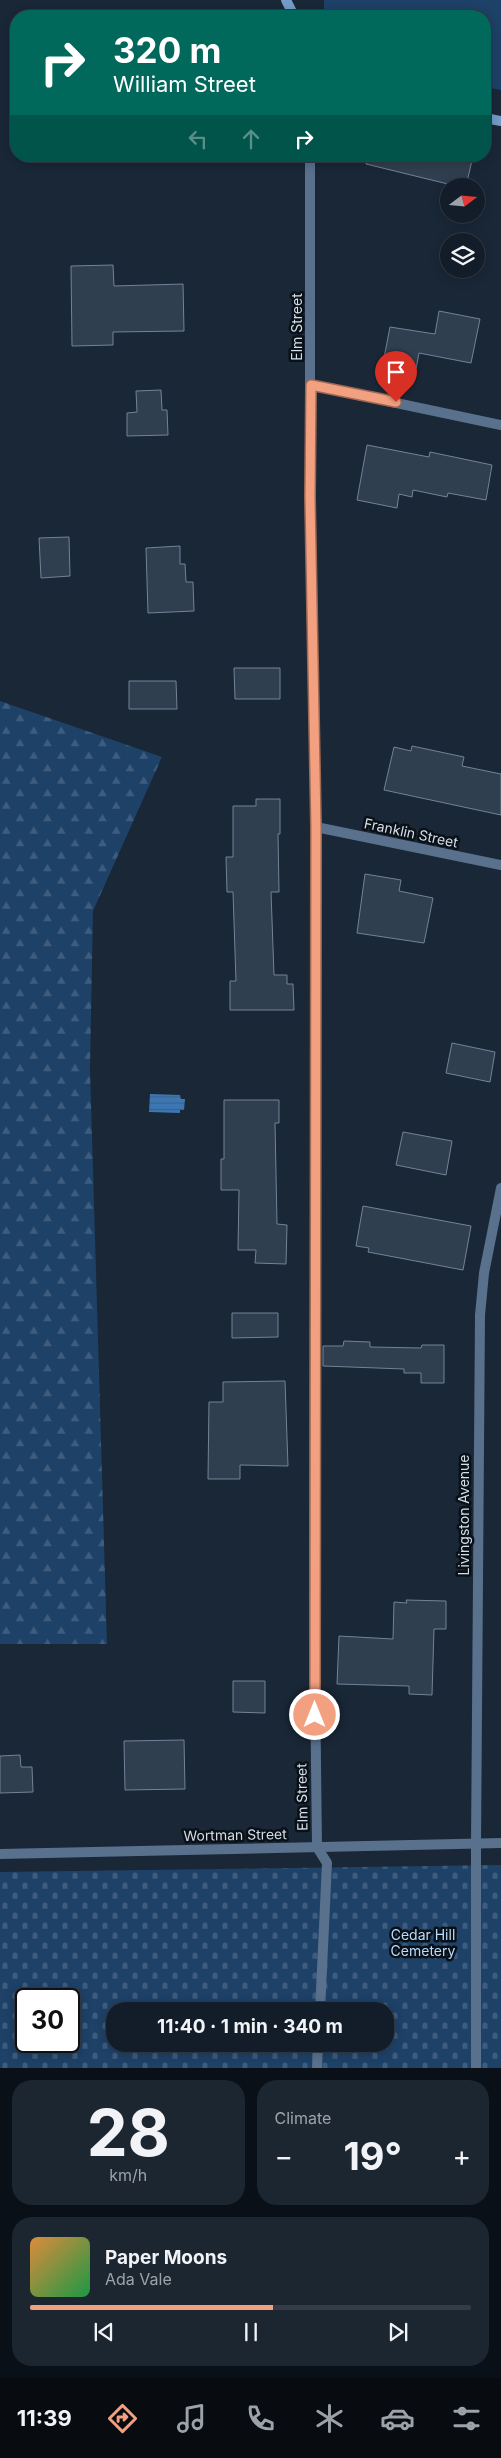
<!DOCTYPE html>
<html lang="en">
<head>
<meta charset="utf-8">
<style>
  body { margin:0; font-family:Inter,sans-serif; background:#1c2631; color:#f1f3f6; height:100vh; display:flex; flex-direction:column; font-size:19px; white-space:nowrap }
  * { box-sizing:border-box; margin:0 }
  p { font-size:16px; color:#9da2a8 }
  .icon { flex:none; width:28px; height:28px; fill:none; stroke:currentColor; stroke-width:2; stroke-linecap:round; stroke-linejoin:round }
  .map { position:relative; height:2068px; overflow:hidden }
  .details { display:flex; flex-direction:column; gap:12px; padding:12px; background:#0a1017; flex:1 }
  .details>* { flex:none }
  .top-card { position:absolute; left:10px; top:10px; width:481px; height:152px; border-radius:20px; box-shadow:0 2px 12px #0003,0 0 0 1px #323b46; background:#00695c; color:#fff; overflow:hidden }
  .needle { width:32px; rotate:74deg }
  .fabs { position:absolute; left:440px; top:178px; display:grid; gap:10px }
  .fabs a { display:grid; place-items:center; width:45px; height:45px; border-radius:50%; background:#131d29; box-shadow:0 2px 12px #0003,0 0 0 1px #323b46; font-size:25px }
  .speed { position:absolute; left:15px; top:1988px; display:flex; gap:10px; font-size:25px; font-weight:700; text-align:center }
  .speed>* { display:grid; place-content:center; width:65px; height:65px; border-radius:50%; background:#131d29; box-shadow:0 2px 12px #0003,0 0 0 1px #323b46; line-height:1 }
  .speed .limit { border:2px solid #111; border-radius:8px; background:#fff; color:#111 }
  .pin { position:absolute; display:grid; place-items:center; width:42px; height:42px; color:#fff; margin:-51px -21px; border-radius:50% 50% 50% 0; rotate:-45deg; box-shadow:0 0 5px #0007 }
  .pin .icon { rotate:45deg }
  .me { position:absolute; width:55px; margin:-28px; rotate:0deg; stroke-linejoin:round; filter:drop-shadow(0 0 4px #0008) }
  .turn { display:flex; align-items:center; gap:18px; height:105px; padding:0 20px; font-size:22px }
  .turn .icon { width:65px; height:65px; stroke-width:2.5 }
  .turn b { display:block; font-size:35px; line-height:42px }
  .lanes { display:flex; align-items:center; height:48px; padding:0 20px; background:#0003; justify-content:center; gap:25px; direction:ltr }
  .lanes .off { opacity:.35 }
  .big { font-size:38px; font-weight:700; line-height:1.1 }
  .details .widget { flex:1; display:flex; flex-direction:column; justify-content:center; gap:8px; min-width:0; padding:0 18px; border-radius:20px; background:#1c2631 }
  .details .dial { align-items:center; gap:0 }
  .dial b { font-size:65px; line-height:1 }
  .song { display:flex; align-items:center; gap:15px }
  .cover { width:60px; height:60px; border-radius:8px; background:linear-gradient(135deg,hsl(30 70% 55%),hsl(140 70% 35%)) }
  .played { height:5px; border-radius:2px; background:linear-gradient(90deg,#f2a080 55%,#323b46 55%) }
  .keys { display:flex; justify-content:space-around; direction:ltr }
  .heat { display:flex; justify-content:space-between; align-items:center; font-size:28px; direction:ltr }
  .details .tiles { flex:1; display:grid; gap:12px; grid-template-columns:1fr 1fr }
  .widget:last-child { grid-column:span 2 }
  .trip { position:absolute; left:106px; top:2002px; width:288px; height:50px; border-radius:20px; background:#131d29; box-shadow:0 2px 12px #0003,0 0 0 1px #323b46; font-weight:700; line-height:50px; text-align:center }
  .dock { display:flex; height:80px; justify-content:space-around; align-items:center; background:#080c10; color:#9da2a8 }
  .dock .icon { width:35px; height:35px }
  .dock .active { color:#f2a080 }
  .dock b { font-size:22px; color:#f1f3f6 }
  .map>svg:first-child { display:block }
  .green { fill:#1e4167 }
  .forest { fill:url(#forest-firs) }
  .cemetery { fill:url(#cemetery-stones); fill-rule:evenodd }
  .water { fill:url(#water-rules) }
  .building { fill:#303f4f; stroke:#738397 }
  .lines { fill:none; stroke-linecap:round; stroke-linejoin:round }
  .lane { stroke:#59718d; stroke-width:10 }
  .street { stroke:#59718d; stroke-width:10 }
  .secondary { stroke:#759cc8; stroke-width:10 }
  .route-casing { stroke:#9d6853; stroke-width:12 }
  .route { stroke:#f2a080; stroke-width:9 }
  .labels { text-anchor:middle; stroke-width:5; stroke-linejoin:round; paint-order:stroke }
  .street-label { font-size:14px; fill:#d5dee9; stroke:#0a1017 }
  .park-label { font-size:14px; fill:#bcdbfd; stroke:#0a1017 }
</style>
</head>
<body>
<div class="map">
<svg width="501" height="2068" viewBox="0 0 501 2068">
  <defs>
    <pattern id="forest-firs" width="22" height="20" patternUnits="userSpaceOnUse" patternTransform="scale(1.25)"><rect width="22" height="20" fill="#1e4167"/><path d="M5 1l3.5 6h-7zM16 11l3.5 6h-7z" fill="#3e5c7d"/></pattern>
    <pattern id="cemetery-stones" width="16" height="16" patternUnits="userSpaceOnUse" patternTransform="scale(1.25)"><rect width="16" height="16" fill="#1e4167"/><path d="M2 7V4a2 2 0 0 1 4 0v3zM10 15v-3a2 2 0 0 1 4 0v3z" fill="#3e5c7d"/></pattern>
    <pattern id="water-rules" width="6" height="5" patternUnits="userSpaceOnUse" patternTransform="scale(1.25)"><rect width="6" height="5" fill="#3c77b5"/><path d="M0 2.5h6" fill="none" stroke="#3e6289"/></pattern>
  </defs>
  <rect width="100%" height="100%" fill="#192737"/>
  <polygon class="green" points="324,0 501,0 501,90 485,87 485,16 324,16"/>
  <polygon class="forest" points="0,701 162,757 93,911 90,1069 107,1644 0,1644"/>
  <path class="cemetery" d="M 501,1865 L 501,2068 L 0,2068 L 0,1872 ZM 26,1999 L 69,1999 L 69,2041 L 26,2041 ZM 115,2011 L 385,2011 L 385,2044 L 115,2044 Z"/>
  <polygon class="water" points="150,1094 180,1095 181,1099 185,1099 184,1110 180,1110 180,1113 149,1112"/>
  <g class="building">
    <polygon points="367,156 473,156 467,182 458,179 456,186 366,164"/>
    <polygon points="113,265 114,286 183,284 184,331 113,332 113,345 72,346 71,266"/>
    <polygon points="439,311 480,319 471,363 419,353 416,369 383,363 390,327 435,334"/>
    <polygon points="161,390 162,410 167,410 168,435 127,436 127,413 137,412 136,391"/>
    <polygon points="367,445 429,457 430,452 492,465 486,500 448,493 447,497 413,490 412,497 399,494 397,508 357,500"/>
    <polygon points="69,537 70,576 41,578 39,538"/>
    <polygon points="180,546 180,564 185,564 186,582 193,582 194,611 148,613 146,548"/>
    <polygon points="234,668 280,668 280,699 235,699"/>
    <polygon points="129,681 176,681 177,709 129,709"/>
    <polygon points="412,746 464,757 462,766 501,774 501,815 384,790 394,747 411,751"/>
    <polygon points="256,799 280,799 280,834 278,834 279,892 271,892 274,975 287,975 287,984 293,984 294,1010 230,1010 230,981 236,981 233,892 227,892 226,857 233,857 233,806 256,806"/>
    <polygon points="365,874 401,880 399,891 433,898 424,943 357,933"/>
    <polygon points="452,1043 495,1052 490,1082 446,1073"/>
    <polygon points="224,1100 279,1100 279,1123 275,1123 277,1224 287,1225 286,1264 255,1263 256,1250 238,1250 239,1190 221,1190 221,1159 224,1159"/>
    <polygon points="403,1132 452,1141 446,1175 396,1165"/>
    <polygon points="363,1206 471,1226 463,1270 368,1252 369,1248 356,1246"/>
    <polygon points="232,1313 278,1313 278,1337 232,1338"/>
    <polygon points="344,1341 370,1342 370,1347 421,1348 422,1345 444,1345 444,1383 421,1383 421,1373 404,1373 404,1369 323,1366 323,1346 343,1346"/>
    <polygon points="285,1381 288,1466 240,1465 240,1479 208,1479 209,1402 223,1402 223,1382"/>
    <polygon points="406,1600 446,1601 446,1629 434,1629 432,1695 409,1694 409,1686 337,1684 339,1636 393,1639 394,1602 407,1603"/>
    <polygon points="233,1681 265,1681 265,1713 233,1712"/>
    <polygon points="184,1740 185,1789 125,1790 124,1741"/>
    <polygon points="20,1755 21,1767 32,1767 33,1792 0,1793 0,1756"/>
  </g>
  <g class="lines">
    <g class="lane">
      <polyline points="317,1847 327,1863 320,2011"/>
      <polyline points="317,2068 318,2044"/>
      <polyline points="476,2068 476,1844"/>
    </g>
    <g class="street">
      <polyline points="310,156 310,497 316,827 314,1596 317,1847"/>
      <polyline points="311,385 501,425"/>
      <polyline points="316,827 501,865"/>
      <polyline points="476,1844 480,1315 484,1273 501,1188"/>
      <polyline points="0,1854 501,1843"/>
    </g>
    <g class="secondary">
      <polyline points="286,0 294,16"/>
      <polyline points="485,118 501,121"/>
    </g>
  </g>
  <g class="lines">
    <defs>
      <polyline id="route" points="315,1715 316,827 310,497 311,385 396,402"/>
    </defs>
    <use href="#route" class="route-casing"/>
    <use href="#route" class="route"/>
  </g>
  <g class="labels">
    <g class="street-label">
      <text transform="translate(297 327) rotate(-90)" y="5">Elm Street</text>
      <text transform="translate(411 833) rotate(12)" y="5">Franklin Street</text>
      <text transform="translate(464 1515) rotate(-90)" y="5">Livingston Avenue</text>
      <text transform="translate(302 1797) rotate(-91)" y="5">Elm Street</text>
      <text transform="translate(235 1835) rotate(-1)" y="5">Wortman Street</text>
    </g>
    <g class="park-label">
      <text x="423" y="1940">Cedar Hill<tspan x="423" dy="16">Cemetery</tspan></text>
    </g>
  </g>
</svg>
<div class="fabs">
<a><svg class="needle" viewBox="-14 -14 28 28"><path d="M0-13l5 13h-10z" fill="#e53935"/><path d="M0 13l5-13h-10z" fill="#9da2a8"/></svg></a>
<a><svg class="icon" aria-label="layers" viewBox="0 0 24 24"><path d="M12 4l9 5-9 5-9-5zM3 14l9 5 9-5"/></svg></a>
</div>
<div class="speed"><div class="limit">30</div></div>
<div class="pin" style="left:396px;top:402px;background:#d93025"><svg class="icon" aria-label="arrive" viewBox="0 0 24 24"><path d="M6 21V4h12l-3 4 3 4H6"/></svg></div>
<svg class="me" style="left:315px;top:1715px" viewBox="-20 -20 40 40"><circle r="17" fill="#f2a080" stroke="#fff" stroke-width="3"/><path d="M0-11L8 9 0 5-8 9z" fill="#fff"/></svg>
<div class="trip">11:40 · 1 min · 340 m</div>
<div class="top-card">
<div class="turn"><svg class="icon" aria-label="right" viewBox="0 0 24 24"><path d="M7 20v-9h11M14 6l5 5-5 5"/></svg><div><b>320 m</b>William Street</div></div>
<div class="lanes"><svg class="icon off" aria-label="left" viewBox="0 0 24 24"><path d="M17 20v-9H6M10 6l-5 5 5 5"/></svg><svg class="icon off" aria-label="ahead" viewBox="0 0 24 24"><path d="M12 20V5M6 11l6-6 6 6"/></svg><svg class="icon" aria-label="right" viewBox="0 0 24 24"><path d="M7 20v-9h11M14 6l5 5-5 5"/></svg></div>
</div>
</div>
<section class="details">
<div class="tiles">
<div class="widget dial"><b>28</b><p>km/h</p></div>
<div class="widget"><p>Climate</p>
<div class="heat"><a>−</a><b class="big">19°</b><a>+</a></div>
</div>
<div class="widget">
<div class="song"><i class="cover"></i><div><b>Paper Moons</b><p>Ada Vale</p></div></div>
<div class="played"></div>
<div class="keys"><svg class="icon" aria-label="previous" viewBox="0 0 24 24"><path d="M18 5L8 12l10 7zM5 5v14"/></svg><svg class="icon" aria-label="pause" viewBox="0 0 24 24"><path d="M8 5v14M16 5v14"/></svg><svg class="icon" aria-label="next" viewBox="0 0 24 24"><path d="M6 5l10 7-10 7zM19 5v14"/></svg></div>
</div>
</div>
</section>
<nav class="dock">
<b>11:39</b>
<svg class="icon active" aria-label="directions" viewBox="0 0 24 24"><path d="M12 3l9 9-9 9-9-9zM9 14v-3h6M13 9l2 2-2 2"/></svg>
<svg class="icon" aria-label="music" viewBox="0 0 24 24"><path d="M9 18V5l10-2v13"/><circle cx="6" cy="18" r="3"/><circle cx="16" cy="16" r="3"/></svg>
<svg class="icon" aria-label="phone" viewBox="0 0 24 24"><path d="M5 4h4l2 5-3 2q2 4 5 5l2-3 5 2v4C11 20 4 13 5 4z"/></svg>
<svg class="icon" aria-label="climate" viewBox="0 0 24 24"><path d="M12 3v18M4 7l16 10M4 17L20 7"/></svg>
<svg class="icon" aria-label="car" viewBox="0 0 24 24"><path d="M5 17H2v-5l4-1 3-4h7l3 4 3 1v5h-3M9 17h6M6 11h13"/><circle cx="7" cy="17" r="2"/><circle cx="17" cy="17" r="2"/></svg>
<svg class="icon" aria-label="filters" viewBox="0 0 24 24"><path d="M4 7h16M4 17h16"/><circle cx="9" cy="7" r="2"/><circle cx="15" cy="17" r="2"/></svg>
</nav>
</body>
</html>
